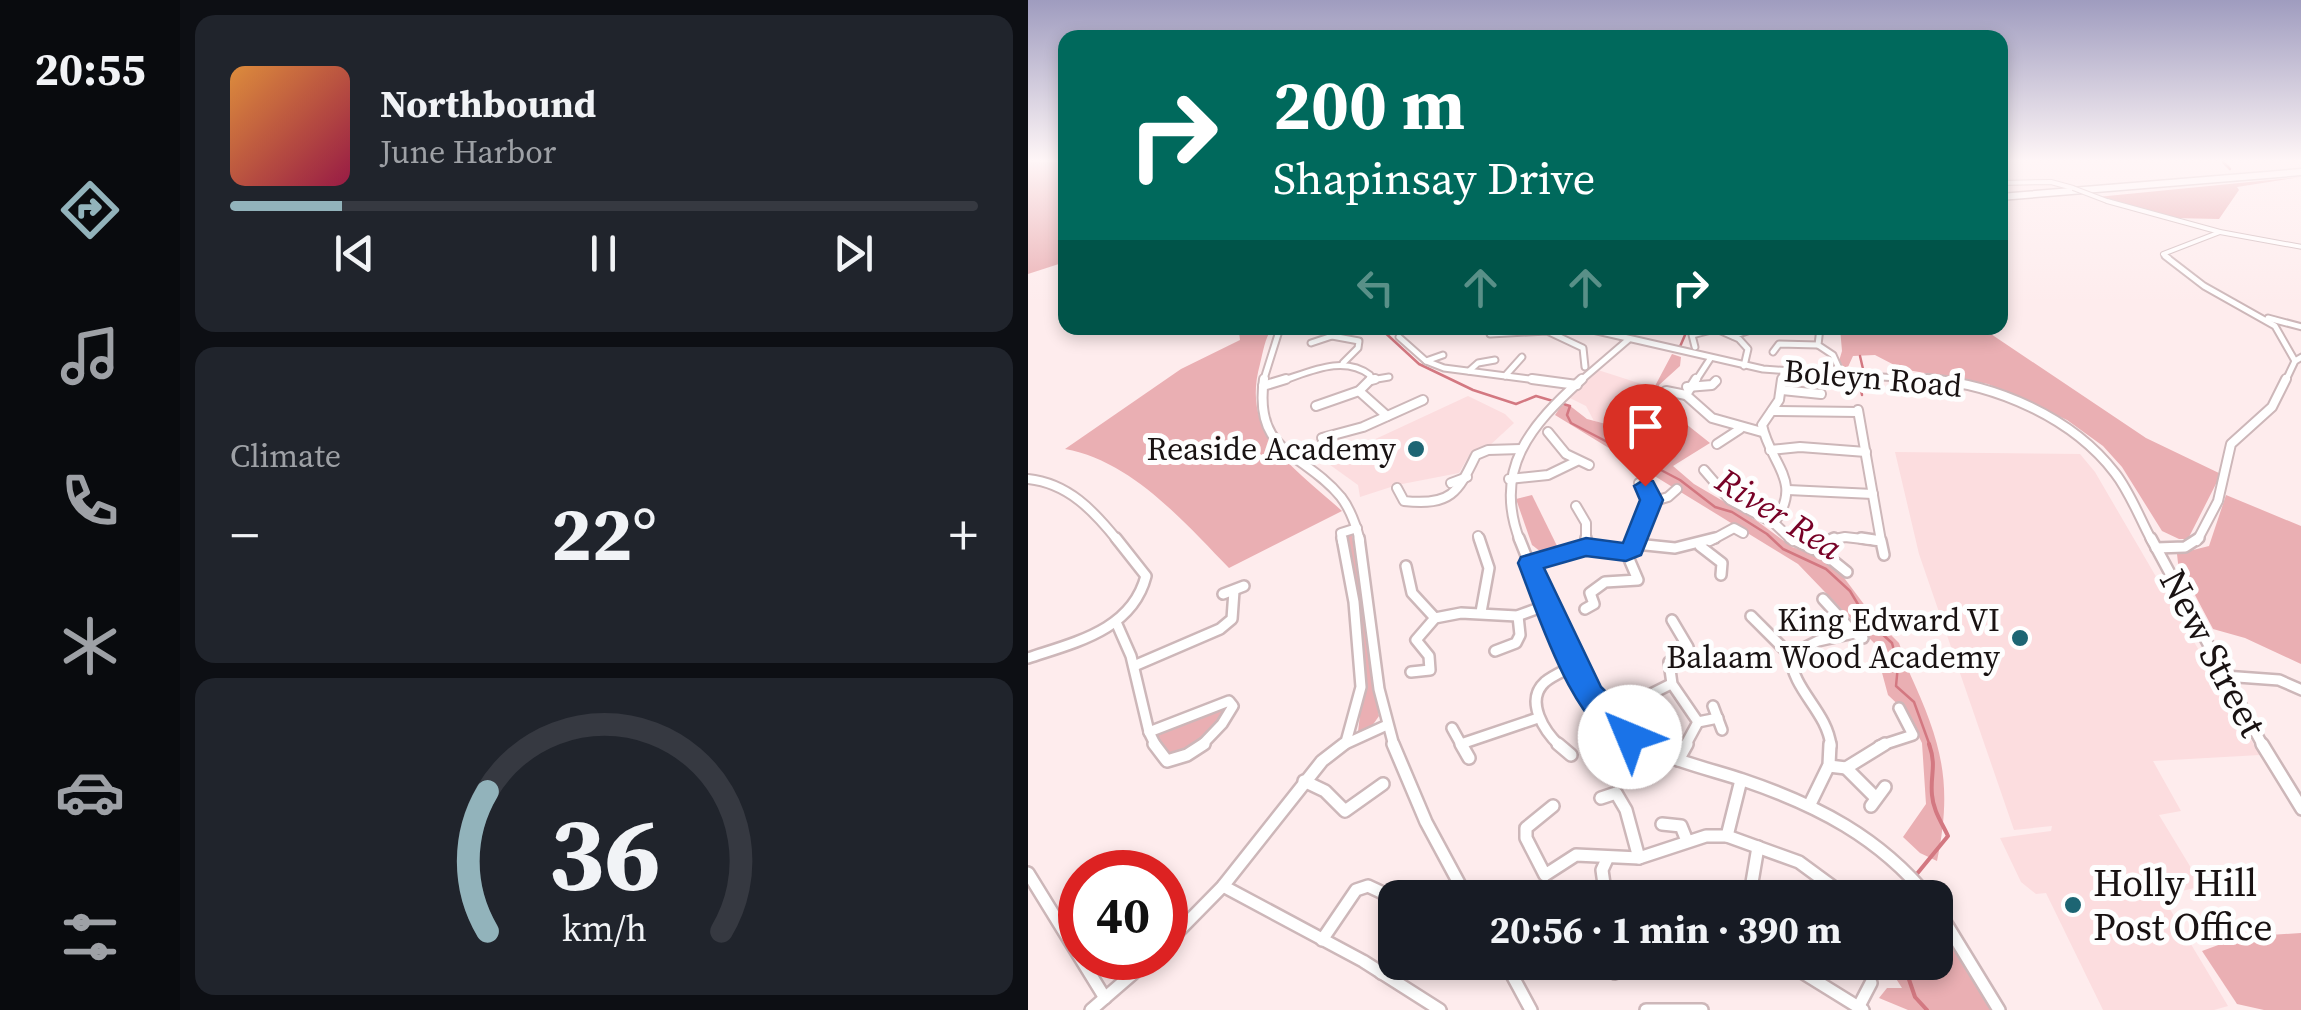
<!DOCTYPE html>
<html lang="en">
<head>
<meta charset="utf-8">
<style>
  body { margin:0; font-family:"Source Serif 4",serif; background:#20242c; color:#f1f3f6; height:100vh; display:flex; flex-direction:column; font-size:38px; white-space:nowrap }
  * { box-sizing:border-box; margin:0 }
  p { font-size:32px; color:#9ea1a6 }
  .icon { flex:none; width:55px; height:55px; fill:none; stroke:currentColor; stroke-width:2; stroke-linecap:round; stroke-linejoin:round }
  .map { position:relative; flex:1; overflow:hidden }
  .panel { display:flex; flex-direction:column; gap:15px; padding:15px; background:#0d0f14; width:848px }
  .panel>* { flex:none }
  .top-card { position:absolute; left:30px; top:30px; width:950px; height:305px; border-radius:20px; box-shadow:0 5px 15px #0003; background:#00695c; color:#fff; overflow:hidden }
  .speed { position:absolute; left:30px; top:850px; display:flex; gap:20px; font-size:50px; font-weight:700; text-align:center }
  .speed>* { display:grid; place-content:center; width:130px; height:130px; border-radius:50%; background:#171b24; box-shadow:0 5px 15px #0003; line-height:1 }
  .speed .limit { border:15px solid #d22; background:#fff; color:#111 }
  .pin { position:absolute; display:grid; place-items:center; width:85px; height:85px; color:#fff; margin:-102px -42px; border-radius:50% 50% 50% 0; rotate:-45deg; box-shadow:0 0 10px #0007 }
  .pin .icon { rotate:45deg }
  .me { position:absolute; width:110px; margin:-55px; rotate:315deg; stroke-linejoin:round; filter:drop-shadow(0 0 8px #0008) }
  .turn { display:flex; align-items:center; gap:35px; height:210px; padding:0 50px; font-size:45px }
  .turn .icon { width:130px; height:130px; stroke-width:2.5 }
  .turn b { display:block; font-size:70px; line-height:85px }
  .lanes { display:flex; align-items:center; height:95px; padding:0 50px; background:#0003; justify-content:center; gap:50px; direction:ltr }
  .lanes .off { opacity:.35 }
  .big { font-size:75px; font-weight:700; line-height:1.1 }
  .panel .widget { flex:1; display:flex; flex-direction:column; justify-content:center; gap:15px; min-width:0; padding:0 35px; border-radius:20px; background:#20242c }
  .panel .dial { align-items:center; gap:0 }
  .dial svg { height:260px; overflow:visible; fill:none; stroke:#363941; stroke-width:7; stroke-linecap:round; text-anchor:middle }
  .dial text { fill:#f1f3f6; stroke:none }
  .song { display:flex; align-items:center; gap:30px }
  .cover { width:120px; height:120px; border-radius:15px; background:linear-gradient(135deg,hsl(30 70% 55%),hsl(340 70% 35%)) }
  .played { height:10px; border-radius:5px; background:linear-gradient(90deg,#92b3bb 15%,#363941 15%) }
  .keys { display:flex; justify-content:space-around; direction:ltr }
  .heat { display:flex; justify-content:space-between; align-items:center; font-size:55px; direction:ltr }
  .trip { position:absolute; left:350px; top:880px; width:575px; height:100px; border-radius:20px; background:#171b24; box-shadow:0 5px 15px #0003; font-weight:700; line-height:100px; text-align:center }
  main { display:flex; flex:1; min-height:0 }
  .menu { display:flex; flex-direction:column; width:180px; justify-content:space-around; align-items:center; background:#090b0e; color:#9ea1a6 }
  .menu .icon { width:70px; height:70px }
  .menu .selected { color:#92b3bb }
  .menu b { font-size:45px; color:#f1f3f6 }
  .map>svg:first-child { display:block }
  .built { fill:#fcdddf }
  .green { fill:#eaafb3 }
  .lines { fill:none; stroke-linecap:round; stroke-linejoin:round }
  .stream-far1 { stroke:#d37881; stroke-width:2.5 }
  .stream { stroke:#d37881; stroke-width:4 }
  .minor-far4-casing { stroke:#cdb7b9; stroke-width:6 }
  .minor-far3-casing { stroke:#cdb7b9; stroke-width:9 }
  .minor-far2-casing { stroke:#cdb7b9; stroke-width:12 }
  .minor-far1-casing { stroke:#cdb7b9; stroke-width:14 }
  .minor-casing { stroke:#cdb7b9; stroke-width:16 }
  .highway-casing { stroke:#cdb7b9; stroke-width:9 }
  .minor-far4 { stroke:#fff; stroke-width:4 }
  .minor-far3 { stroke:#fff; stroke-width:5 }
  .minor-far2 { stroke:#fff; stroke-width:8 }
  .minor-far1 { stroke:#fff; stroke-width:9 }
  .minor { stroke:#fff; stroke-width:11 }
  .highway { stroke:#fff; stroke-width:6 }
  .minor-bridge-casing { stroke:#cdb7b9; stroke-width:6; stroke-linecap:butt }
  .minor-bridge { stroke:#fff; stroke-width:4 }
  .route { fill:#1a73e8; stroke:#114b97; stroke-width:2.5 }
  .poi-dot { fill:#1d6573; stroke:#fefefe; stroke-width:4 }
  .labels { text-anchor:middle; stroke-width:10; stroke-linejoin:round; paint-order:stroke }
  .street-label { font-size:32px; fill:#191212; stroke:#fefefe }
  .poi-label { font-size:32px; fill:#191212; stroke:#fefefe; text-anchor:end }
  .water-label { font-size:35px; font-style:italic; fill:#770126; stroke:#fefefe }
  .near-street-label { font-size:38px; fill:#191212; stroke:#fefefe }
  .near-poi-label { font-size:38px; fill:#191212; stroke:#fefefe; text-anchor:start }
</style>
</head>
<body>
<main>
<nav class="menu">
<b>20:55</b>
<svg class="icon selected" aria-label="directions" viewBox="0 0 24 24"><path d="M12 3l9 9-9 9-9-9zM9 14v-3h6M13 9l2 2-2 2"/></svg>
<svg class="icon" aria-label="music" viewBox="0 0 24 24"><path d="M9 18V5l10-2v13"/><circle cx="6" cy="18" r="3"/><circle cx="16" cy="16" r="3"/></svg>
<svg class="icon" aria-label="phone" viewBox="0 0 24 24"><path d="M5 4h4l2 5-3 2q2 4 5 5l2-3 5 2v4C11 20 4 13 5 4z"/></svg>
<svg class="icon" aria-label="climate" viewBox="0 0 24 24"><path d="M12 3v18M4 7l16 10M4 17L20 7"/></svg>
<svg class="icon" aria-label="car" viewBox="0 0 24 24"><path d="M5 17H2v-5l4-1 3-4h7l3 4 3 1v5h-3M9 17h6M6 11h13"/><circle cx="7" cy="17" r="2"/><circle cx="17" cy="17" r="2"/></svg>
<svg class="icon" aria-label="filters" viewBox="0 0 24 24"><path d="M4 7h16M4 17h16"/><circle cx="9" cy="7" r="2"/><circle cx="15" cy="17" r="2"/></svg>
</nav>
<section class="panel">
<div class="widget">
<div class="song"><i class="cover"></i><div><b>Northbound</b><p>June Harbor</p></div></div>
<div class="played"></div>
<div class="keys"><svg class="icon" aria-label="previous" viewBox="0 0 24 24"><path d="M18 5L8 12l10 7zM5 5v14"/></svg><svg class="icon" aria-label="pause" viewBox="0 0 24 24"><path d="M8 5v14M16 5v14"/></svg><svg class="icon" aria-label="next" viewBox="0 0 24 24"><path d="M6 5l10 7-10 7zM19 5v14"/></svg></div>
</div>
<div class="widget"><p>Climate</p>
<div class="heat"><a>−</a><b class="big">22°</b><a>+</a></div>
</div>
<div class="widget dial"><svg viewBox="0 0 100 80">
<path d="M14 69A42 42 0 1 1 86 69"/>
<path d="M14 69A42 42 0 0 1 14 26" stroke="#92b3bb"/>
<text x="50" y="56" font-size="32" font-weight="700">36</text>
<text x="50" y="72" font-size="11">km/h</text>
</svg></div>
</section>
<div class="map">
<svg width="1274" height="1010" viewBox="0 0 1274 1010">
  <rect width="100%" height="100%" fill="#feeced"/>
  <g class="built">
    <polygon points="570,370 626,388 618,403 578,424 566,421 558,406 542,398"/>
    <polygon points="440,396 477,414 486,423 461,446 443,452 431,473 369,485 332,497 330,485 298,462"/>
    <polygon points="867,452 1052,454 1067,472 1232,755 1125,761 1153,811 1131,815 1174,886 1134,896 1200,1006 1186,1010 1075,1010 1018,893 1008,894 993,882 972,838 1023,831 1024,826 986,830 891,554"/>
  </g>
  <g class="green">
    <polygon points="0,162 38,162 37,262 0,274"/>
    <polygon points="1273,177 1209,187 1211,190 1191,219 1146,218 1069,197"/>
    <path d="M 221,328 L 244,328 C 237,338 235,352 232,364 C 212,436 267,468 314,511 L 201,568 C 156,522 104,461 37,449 L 153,369 L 212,340 L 211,332 Z"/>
    <polygon points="812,328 954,328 1118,438 1193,474 1160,539 1151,539 1134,531 1094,467 1075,446 1039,420 960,384 874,369 847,355 825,356 820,367 816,367 811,361 814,351"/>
    <path d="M 644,354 L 653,357 L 652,366 L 631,385 L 633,404 L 682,443 L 645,466 L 666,484 L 729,521 L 764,547 L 789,555 L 811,571 L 847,619 L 871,643 L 882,674 C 914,744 925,784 909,861 L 892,853 L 875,837 L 898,804 L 894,743 L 879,713 L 860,695 L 846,643 L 770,564 L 527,415 L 533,406 L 541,405 L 559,419 L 578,424 L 618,403 Z"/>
    <polygon points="504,495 532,552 517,555 504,545 488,499"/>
    <polygon points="1198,495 1273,526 1273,664 1217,638 1185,629 1150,563 1149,554 1181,546"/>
    <polygon points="324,535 351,716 344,726 330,732 337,671 326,577 317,537"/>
    <polygon points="199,703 200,711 172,744 142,757 128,738 132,730"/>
    <polygon points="908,923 911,927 963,1010 880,1010 851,998 859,988 874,988 858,963 908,962"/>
    <polygon points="1273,933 1273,1010 1236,1010 1209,1004 1174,951 1212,937"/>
  </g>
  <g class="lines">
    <g class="stream-far1">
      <polyline points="1195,162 1202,169"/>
      <polyline points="352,328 391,364 445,390 488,404 508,396 542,406 539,415 543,423 652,480 687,507 704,512 739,534 755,549 798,569 822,591 840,621 864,643 870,665 868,686 886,702 902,746"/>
      <polyline points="651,349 660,328"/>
      <polyline points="832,356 835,369"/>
      <polyline points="832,386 834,395"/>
    </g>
    <g class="stream">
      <path d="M 888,875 L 920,836 C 914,823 905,810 904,795 C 902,774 909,767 901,744"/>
      <polyline points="869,898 882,881"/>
      <polyline points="875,962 887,997 899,1010"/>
    </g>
    <defs>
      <g id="minor-far4">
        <polyline points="972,183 1023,182 1045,188"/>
        <polyline points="1079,201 1192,232 1274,247"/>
        <polyline points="1141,258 1135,254 1192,232"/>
      </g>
      <g id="minor-far3">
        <polyline points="1137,256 1176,286 1247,326 1267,361"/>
        <polyline points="1240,318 1274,327"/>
        <polyline points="298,328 304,336 331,341 330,348 315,363"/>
        <polyline points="461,328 462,334 519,331 555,348 557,367"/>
        <polyline points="556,328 735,369 929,382"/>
        <polyline points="686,328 711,339 720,349 716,366"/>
        <polyline points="792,328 790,345 805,355 814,375"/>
        <polyline points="705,336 728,328"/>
        <polyline points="371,337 398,361 416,368 524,382"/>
        <polyline points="283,343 304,336"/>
        <polyline points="667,347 664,335 687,329"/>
        <polyline points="745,352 751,344 790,345"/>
        <polyline points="398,361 415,355"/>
        <polyline points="441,371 450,363 467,360"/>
        <polyline points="477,376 494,357"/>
        <polyline points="343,380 361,377"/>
        <polyline points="235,382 252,328"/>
        <path d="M 250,382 C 280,373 314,354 342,375 L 341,382"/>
        <polyline points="551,382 601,339"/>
        <polyline points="667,382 682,359"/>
        <polyline points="754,382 755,372"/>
        <polyline points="1257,382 1267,361 1274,357"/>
      </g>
      <g id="minor-far2">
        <path d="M 236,379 C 225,454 276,452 313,497 C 323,510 328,525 332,541"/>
        <polyline points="504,379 549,385"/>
        <polyline points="668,379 658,395 684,418 734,432"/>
        <path d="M 899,379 C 967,384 1044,417 1087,473 C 1102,492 1112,519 1124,541"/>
        <polyline points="343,380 347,379"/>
        <polyline points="235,386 258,379"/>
        <polyline points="659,387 684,385 688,381"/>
        <polyline points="754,390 793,394"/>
        <polyline points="331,391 359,416"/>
        <polyline points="638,397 638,391 658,395"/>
        <polyline points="288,406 331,391 343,379"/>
        <polyline points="830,410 853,541"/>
        <polyline points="744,411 830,412"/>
        <polyline points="520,432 538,454 561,465"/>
        <polyline points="294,438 335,427 395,400"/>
        <polyline points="689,444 712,429"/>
        <polyline points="742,450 772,447 838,452"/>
        <polyline points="676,470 702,500 746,523 765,541"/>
        <path d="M 0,479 C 40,483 66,511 90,541"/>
        <polyline points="481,479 520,475 549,461"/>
        <polyline points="423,483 439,477"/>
        <polyline points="611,483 623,500"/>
        <path d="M 369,488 L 376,501 C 424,506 430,492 448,455 L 460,450 L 493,449"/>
        <polyline points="760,490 845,494"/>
        <polyline points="548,506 558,523 558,541"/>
        <path d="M 746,523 C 776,481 743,466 734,425 L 751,400 L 754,379"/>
        <polyline points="450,536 452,541"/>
        <polyline points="314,541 313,533 329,528"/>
        <path d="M 492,541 C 464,469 503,425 554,379"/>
        <polyline points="609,541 620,503 640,497 649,489"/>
        <polyline points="682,541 706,528 715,533"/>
        <polyline points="797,541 817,537 852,541"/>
        <polyline points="1169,541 1190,501 1203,444 1244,407 1258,379"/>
      </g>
      <g id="minor-far1">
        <polyline points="314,538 326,602 333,687 318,742"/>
        <polyline points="331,538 351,689 366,746"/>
        <polyline points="451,538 461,568 453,612"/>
        <path d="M 491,538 C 521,610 545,707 618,746"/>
        <polyline points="558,538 558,547"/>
        <polyline points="762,538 798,555 819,572"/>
        <polyline points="833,538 853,541 856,555"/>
        <polyline points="1123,538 1235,746"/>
        <polyline points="608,544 647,548 687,538"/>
        <polyline points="672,546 694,563 693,575"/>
        <polyline points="784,548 806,538"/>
        <polyline points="1128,548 1157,547 1171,538"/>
        <polyline points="502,563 558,547 598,552 610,538"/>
        <polyline points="378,566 384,593 407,618"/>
        <polyline points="195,594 216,586"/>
        <polyline points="795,599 826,633"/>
        <polyline points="557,609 566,604 562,593 577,582 610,580 598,552"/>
        <polyline points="723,616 762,655"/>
        <polyline points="644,620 660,647 641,662 644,684 670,722 690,718"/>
        <polyline points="88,622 103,656 121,732"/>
        <polyline points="467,651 488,643 492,635 490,616"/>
        <path d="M 0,658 C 48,642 104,630 118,576 L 88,538"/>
        <polyline points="106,666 192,629 204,619 206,591"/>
        <polyline points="383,672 402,670 401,656 388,640 407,618 433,613 489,616 519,605"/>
        <polyline points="1196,676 1251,680 1274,690"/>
        <polyline points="601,705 643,684"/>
        <polyline points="685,706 694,730"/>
        <polyline points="424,728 434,746"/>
        <polyline points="121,732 128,746"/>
        <polyline points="121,732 201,701 205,706 194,724 173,746"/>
        <polyline points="433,744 510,718"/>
        <polyline points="313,746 359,725"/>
        <path d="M 532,746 C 517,732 496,701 517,682 C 524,676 536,671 545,666"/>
        <polyline points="657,746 670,722"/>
        <path d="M 803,746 C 799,711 765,691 762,655 L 790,641 L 826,633 L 835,638"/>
        <polyline points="851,746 885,735 871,708"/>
      </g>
      <g id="minor">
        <polyline points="126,744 139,761 159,755 176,744"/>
        <polyline points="365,744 398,822 439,898"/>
        <polyline points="433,744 441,758"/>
        <polyline points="530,744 543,755"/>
        <path d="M 613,744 C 645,761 681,769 715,780 C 789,805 851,837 901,898"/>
        <polyline points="1234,744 1274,809"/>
        <polyline points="650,760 659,744"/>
        <polyline points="801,766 818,768 857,744"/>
        <polyline points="818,768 848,798"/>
        <polyline points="276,781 297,791 317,811 355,784"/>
        <polyline points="573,798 588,793 598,810 611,858"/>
        <polyline points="782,804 801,765 802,744"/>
        <polyline points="525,806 498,828 498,838 517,875 548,855 611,858 678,836 699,836 713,780"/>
        <polyline points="843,806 857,787"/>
        <polyline points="634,824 653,826 659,841"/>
        <polyline points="699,836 771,862 820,898"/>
        <polyline points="0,873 77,998"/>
        <polyline points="195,886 335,961 412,1010"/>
        <polyline points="578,898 574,870 579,859"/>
        <polyline points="714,898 722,894 730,847"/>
        <polyline points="908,907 971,1010"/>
        <polyline points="294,940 328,890 340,886 355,893 368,910"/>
        <polyline points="138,944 195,886 294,761 316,744"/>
        <polyline points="477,962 503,1010"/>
        <polyline points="586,962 587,973"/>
        <polyline points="772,971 835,1010"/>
        <polyline points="353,973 368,940"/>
        <polyline points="831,1006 843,983"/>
        <polyline points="63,1010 123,958"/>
        <polyline points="618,1010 674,1010"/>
      </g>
      <polyline id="highway" points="972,197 1274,172"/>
    </defs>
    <use href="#minor-far4" class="minor-far4-casing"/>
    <use href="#minor-far3" class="minor-far3-casing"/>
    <use href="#minor-far2" class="minor-far2-casing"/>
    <use href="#minor-far1" class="minor-far1-casing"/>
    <use href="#minor" class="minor-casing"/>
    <use href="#highway" class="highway-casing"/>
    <use href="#minor-far4" class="minor-far4"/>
    <use href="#minor-far3" class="minor-far3"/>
    <use href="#minor-far2" class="minor-far2"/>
    <use href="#minor-far1" class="minor-far1"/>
    <use href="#minor" class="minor"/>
    <use href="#highway" class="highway"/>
    <defs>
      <polyline id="minor-bridge" points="1045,188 1079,201"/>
    </defs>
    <use href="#minor-bridge" class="minor-bridge-casing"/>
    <use href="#minor-bridge" class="minor-bridge"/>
  </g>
  <linearGradient id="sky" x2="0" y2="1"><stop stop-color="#9f9cbf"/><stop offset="0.53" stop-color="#fff6f7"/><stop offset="1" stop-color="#fff6f7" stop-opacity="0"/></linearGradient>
  <rect width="1274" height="303" fill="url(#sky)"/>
  <path class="route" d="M 617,479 L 625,481 L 635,500 L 613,555 L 598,561 L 558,556 L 516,568 L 573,687 L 613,727 L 617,737 L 613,747 L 602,751 C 545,730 511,616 490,563 L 493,557 L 558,538 L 595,543 L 612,500 L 606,486 Z"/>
  <g class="poi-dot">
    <circle cx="388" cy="449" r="10"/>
    <circle cx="992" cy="638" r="10"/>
    <circle cx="1045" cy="905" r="10"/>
  </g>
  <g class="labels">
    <g class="street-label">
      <text transform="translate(845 378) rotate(5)" y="11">Boleyn Road</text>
    </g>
    <g class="poi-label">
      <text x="368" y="460">Reaside Academy</text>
      <text x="972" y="631">King Edward VI<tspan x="972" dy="37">Balaam Wood Academy</tspan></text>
    </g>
    <g class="water-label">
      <text transform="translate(751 514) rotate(32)" y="12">River Rea</text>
    </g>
    <g class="near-street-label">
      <text transform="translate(1185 653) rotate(62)" y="13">New Street</text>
    </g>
    <g class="near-poi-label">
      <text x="1065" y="896">Holly Hill<tspan x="1065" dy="44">Post Office</tspan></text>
    </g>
  </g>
</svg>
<div class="speed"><div class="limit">40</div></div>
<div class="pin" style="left:617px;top:486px;background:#d93025"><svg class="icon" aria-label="arrive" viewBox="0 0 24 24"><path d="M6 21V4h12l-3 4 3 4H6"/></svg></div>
<svg class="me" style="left:602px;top:737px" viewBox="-20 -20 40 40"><circle r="19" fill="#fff"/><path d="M0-13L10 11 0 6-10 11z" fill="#1a73e8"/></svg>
<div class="trip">20:56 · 1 min · 390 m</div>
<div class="top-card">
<div class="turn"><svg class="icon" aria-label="right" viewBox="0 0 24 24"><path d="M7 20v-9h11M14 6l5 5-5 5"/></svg><div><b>200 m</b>Shapinsay Drive</div></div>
<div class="lanes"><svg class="icon off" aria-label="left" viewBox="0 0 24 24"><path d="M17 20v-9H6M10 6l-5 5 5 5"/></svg><svg class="icon off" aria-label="ahead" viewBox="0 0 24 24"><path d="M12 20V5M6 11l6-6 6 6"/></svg><svg class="icon off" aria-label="ahead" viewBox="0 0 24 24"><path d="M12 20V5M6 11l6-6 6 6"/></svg><svg class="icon" aria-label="right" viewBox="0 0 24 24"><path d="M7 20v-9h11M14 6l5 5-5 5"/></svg></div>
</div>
</div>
</main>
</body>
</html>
